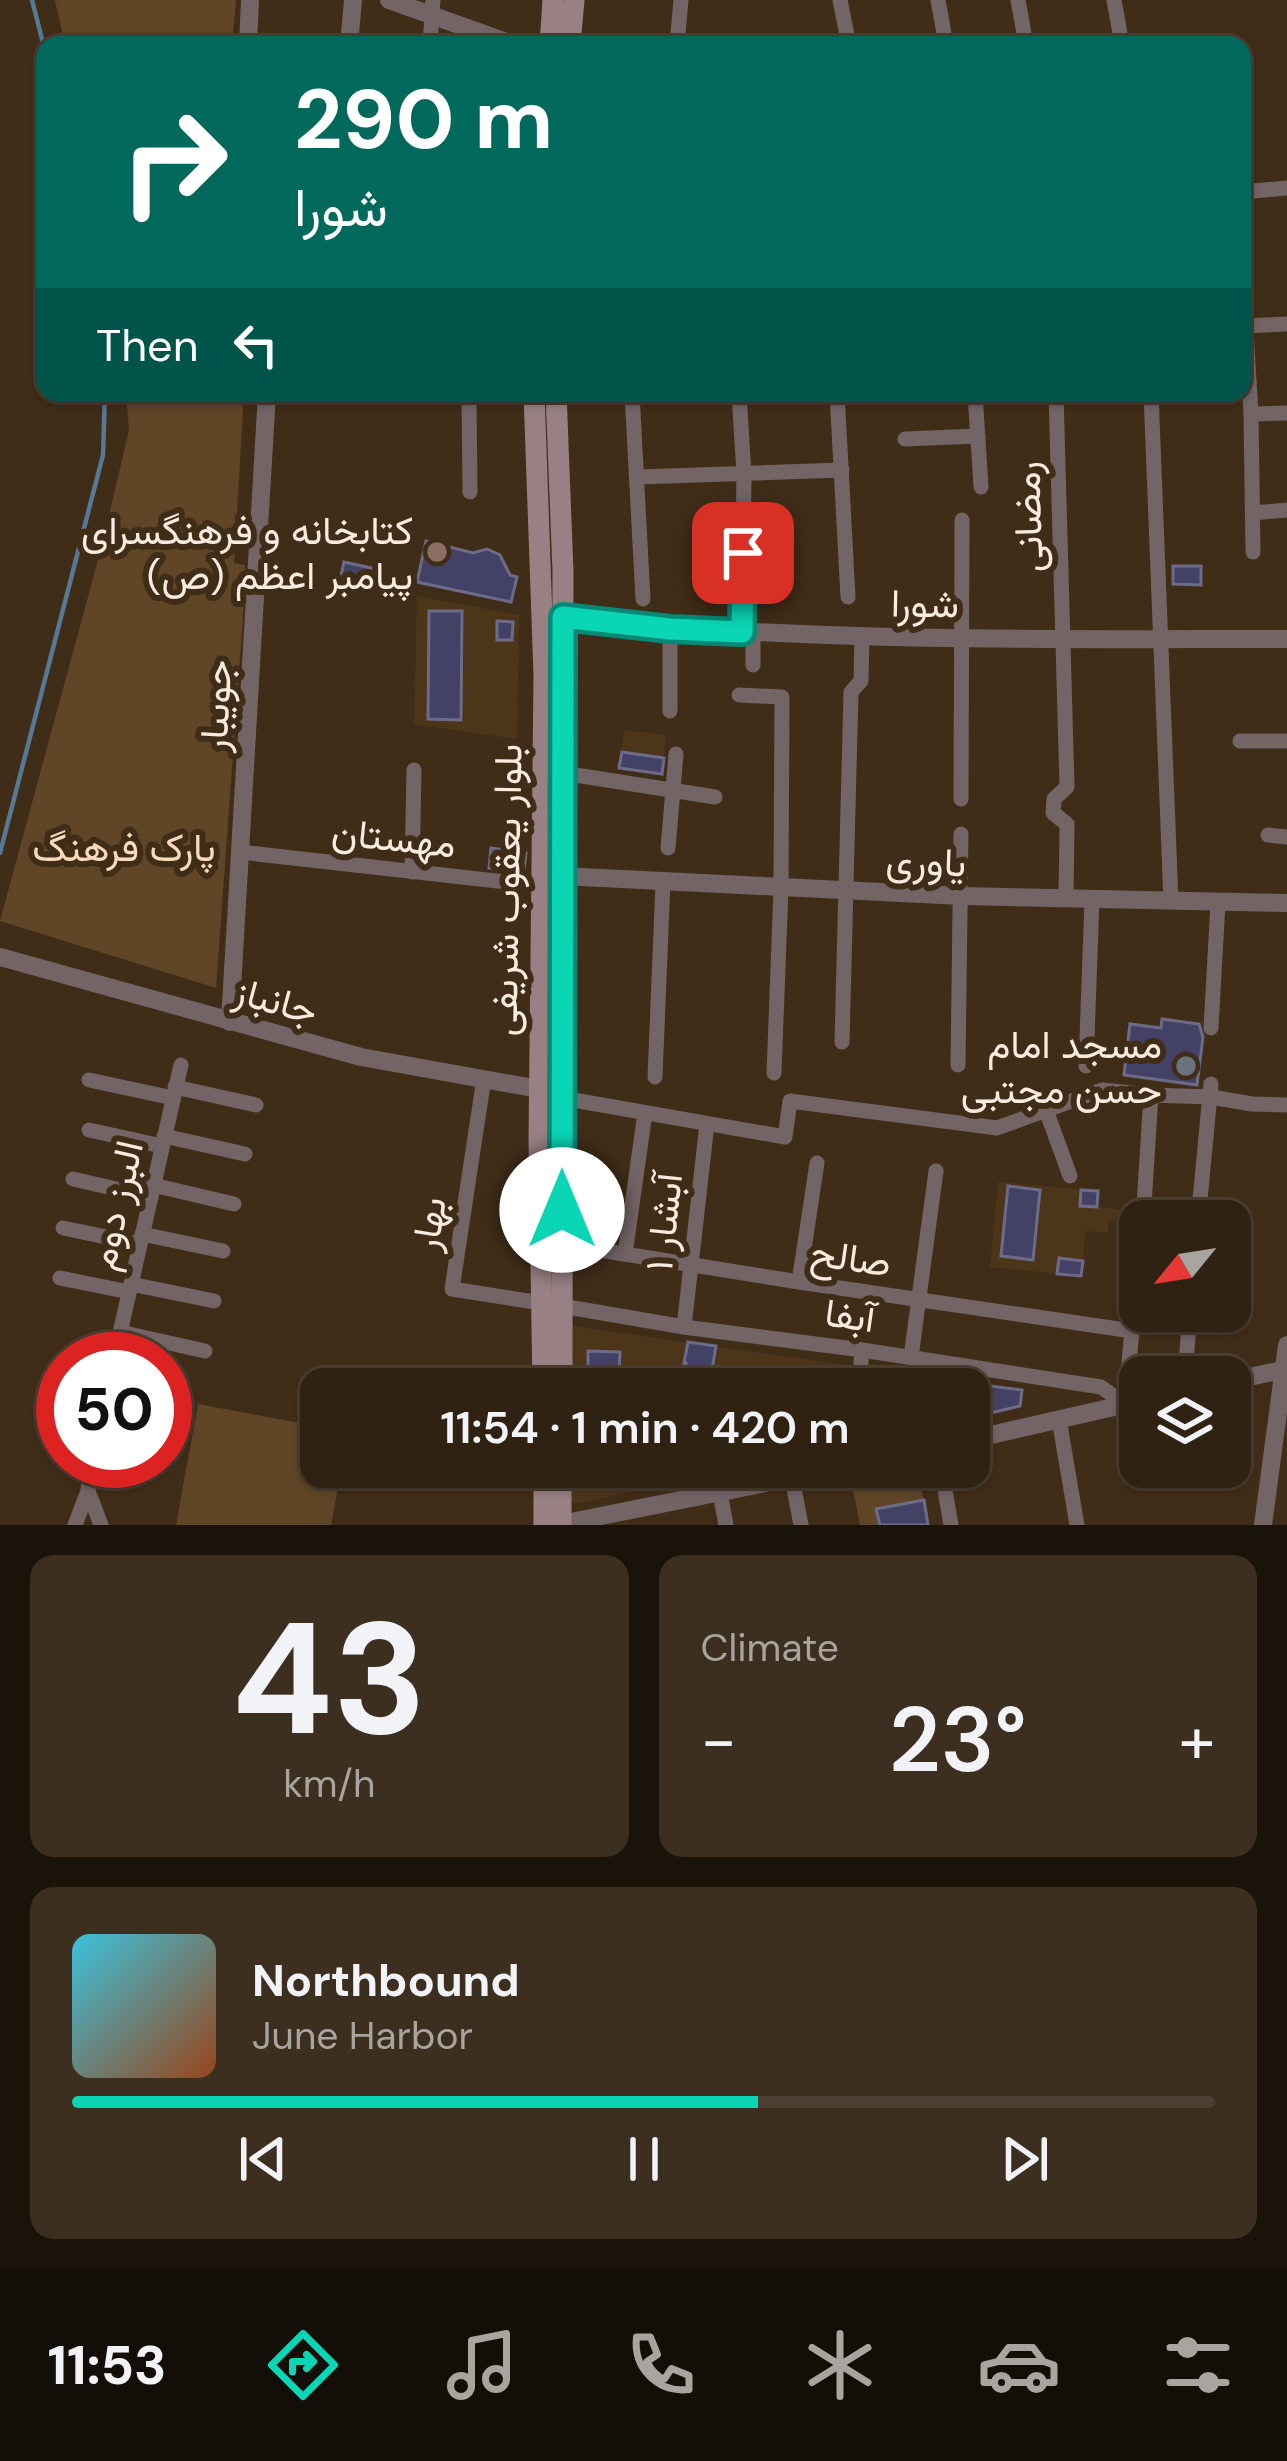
<!DOCTYPE html>
<html lang="en">
<head>
<meta charset="utf-8">
<style>
  body { margin:0; font-family:"DM Sans",Vazirmatn,sans-serif; background:#3c2f20; color:#f1f3f6; height:100vh; display:flex; flex-direction:column; font-size:45px; white-space:nowrap }
  * { box-sizing:border-box; margin:0 }
  p { font-size:39px; color:#a8a49f }
  .icon { flex:none; width:66px; height:66px; fill:none; stroke:currentColor; stroke-width:2; stroke-linecap:round; stroke-linejoin:round }
  .map { position:relative; height:1525px; overflow:hidden }
  .panel { display:flex; flex-direction:column; gap:30px; padding:30px; background:#1a130a; flex:1 }
  .panel>* { flex:none }
  .top-card { position:absolute; left:36px; top:36px; width:1215px; height:366px; border-radius:24px; box-shadow:0 3px 9px #0004,0 0 0 3px #4b3f32; background:#00695c; color:#fff; overflow:hidden }
  .needle { width:78px; rotate:240deg }
  .controls { position:absolute; left:1119px; top:1200px; display:grid; gap:24px }
  .controls a { display:grid; place-items:center; width:132px; height:132px; border-radius:24px; background:#302212; box-shadow:0 3px 9px #0004,0 0 0 3px #4b3f32; font-size:60px }
  .speed { position:absolute; left:36px; top:1332px; display:flex; gap:24px; font-size:60px; font-weight:700; text-align:center }
  .speed>* { display:grid; place-content:center; width:156px; height:156px; border-radius:50%; background:#302212; box-shadow:0 3px 9px #0004,0 0 0 3px #4b3f32; line-height:1 }
  .speed .limit { border:18px solid #d22; background:#fff; color:#111 }
  .pin { position:absolute; display:grid; place-items:center; width:102px; height:102px; color:#fff; margin:-51px; border-radius:24px; box-shadow:0 6px 18px #0006 }
  .me { position:absolute; width:132px; margin:-66px; rotate:0deg; stroke-linejoin:round; filter:drop-shadow(0 0 9px #0008) }
  .turn { display:flex; align-items:center; gap:42px; height:252px; padding:0 60px; font-size:54px }
  .turn .icon { width:156px; height:156px; stroke-width:2.5 }
  .turn b { display:block; font-size:84px; line-height:102px }
  .then { display:flex; align-items:center; height:114px; padding:0 60px; background:#0003; gap:24px; font-size:45px }
  .big { font-size:90px; font-weight:600; line-height:1.1 }
  .panel .tile { flex:1; display:flex; flex-direction:column; justify-content:center; gap:18px; min-width:0; padding:0 42px; border-radius:24px; background:#3c2f20 }
  .panel .dial { align-items:center; gap:0 }
  .dial b { font-size:156px; line-height:1 }
  .song { display:flex; align-items:center; gap:36px }
  .cover { width:144px; height:144px; border-radius:18px; background:linear-gradient(135deg,hsl(190 70% 55%),hsl(20 70% 35%)) }
  .played { height:12px; border-radius:6px; background:linear-gradient(90deg,#0ad5b5 60%,#4b3f32 60%) }
  .keys { display:flex; justify-content:space-around; direction:ltr }
  .heat { display:flex; justify-content:space-between; align-items:center; font-size:66px; direction:ltr }
  .panel .tiles { flex:1; display:grid; gap:30px; grid-template-columns:1fr 1fr }
  .tile:last-child { grid-column:span 2 }
  .trip { position:absolute; left:300px; top:1368px; width:690px; height:120px; border-radius:24px; background:#302212; box-shadow:0 3px 9px #0004,0 0 0 3px #4b3f32; font-weight:600; line-height:120px; text-align:center }
  .dock { display:flex; height:192px; justify-content:space-around; align-items:center; background:#130e07; color:#a8a49f }
  .dock .icon { width:84px; height:84px }
  .dock .active { color:#0ad5b5 }
  .dock b { font-size:54px; color:#f1f3f6 }
  .map>svg:first-child { display:block }
  .built { fill:#4d351a }
  .park { fill:#604526 }
  .lines { fill:none; stroke-linecap:round; stroke-linejoin:round }
  .stream { stroke:#567995; stroke-width:4.5 }
  .building { fill:#434165; stroke:#6d6c88; stroke-width:3 }
  .minor { stroke:#736466; stroke-width:15 }
  .tertiary { stroke:#736466; stroke-width:18 }
  .secondary { stroke:#988084; stroke-width:21 }
  .route-casing { stroke:#068a76; stroke-width:30 }
  .route { stroke:#0ad5b5; stroke-width:21 }
  .education-dot { fill:#8d6e63; stroke:#402d18; stroke-width:4.5 }
  .worship-dot { fill:#6b7280; stroke:#402d18; stroke-width:4.5 }
  .labels { text-anchor:middle; stroke-width:12; stroke-linejoin:round; paint-order:stroke }
  .street-label { font-size:39px; fill:#f8ebdf; stroke:#402d18 }
  .poi-label { font-size:39px; fill:#f8ebdf; stroke:#402d18; text-anchor:end }
  .park-label { font-size:39px; fill:#f9dabb; stroke:#402d18 }
</style>
</head>
<body>
<div class="map">
<svg width="1287" height="1525" viewBox="0 0 1287 1525">
  <rect width="100%" height="100%" fill="#402d18"/>
  <g class="built">
    <polygon points="417,596 519,615 517,739 414,724"/>
    <polygon points="624,730 666,735 662,774 619,768"/>
    <polygon points="998,1182 1098,1191 1097,1207 1140,1211 1139,1224 1109,1221 1108,1233 1086,1231 1081,1276 990,1267"/>
    <polygon points="573,1326 845,1365 848,1372 846,1389 567,1389 566,1337"/>
    <polygon points="568,1467 739,1467 575,1504 569,1498"/>
  </g>
  <g class="park">
    <polygon points="55,0 236,0 232,45 65,45"/>
    <polygon points="126,393 244,393 234,563 245,565 245,589 216,988 0,921 102,545 129,430"/>
    <polygon points="198,1404 321,1427 321,1467 342,1467 331,1525 176,1525"/>
    <polygon points="918,1472 929,1525 860,1525 852,1485"/>
  </g>
  <g class="lines">
    <g class="stream">
      <polyline points="32,0 45,51"/>
      <polyline points="0,853 103,455 105,393"/>
    </g>
  </g>
  <g class="building">
    <polygon points="426,541 473,553 487,549 500,555 510,575 517,577 511,602 417,582"/>
    <polygon points="344,562 376,569 372,587 340,580"/>
    <polygon points="1173,566 1201,566 1201,585 1173,584"/>
    <polygon points="429,611 462,611 461,720 428,719"/>
    <polygon points="497,621 513,622 512,640 497,640"/>
    <polygon points="622,752 664,758 662,774 619,768"/>
    <polygon points="491,848 526,853 524,870 489,868"/>
    <polygon points="1162,1019 1199,1024 1203,1037 1197,1085 1124,1075 1130,1024 1161,1028"/>
    <polygon points="1008,1186 1040,1190 1033,1260 1001,1256"/>
    <polygon points="1081,1190 1098,1191 1097,1207 1080,1206"/>
    <polygon points="1059,1258 1083,1261 1081,1276 1057,1274"/>
    <polygon points="688,1342 716,1346 712,1370 698,1367 697,1371 685,1369 686,1363 684,1363"/>
    <polygon points="588,1351 620,1352 619,1373 588,1372"/>
    <polygon points="914,1376 952,1384 952,1389 912,1389"/>
    <polygon points="990,1386 1022,1390 1020,1406 969,1418 969,1398 988,1399"/>
    <polygon points="924,1500 928,1525 880,1525 876,1509"/>
  </g>
  <g class="lines">
    <g class="minor">
      <polyline points="840,0 849,45"/>
      <polyline points="938,0 946,45"/>
      <polyline points="1018,0 1026,45"/>
      <polyline points="1114,0 1122,45"/>
      <polyline points="430,45 433,0"/>
      <polyline points="677,45 681,0"/>
      <polyline points="791,45 792,41 848,42"/>
      <polyline points="1242,192 1287,188"/>
      <polyline points="1242,261 1251,414 1253,552"/>
      <polyline points="1242,326 1287,324"/>
      <polyline points="469,393 470,492"/>
      <polyline points="632,393 643,599"/>
      <polyline points="739,393 744,474 742,632"/>
      <polyline points="837,393 848,597"/>
      <polyline points="975,393 981,487"/>
      <polyline points="1056,393 1067,787 1054,799 1053,813 1067,824 1066,899"/>
      <polyline points="1151,393 1171,902"/>
      <polyline points="1251,414 1287,413"/>
      <polyline points="905,439 978,436"/>
      <polyline points="637,477 842,470"/>
      <polyline points="1253,513 1287,510"/>
      <polyline points="670,629 670,711"/>
      <polyline points="753,665 753,632"/>
      <polyline points="739,695 782,697 781,889 774,1073"/>
      <polyline points="1240,741 1287,741"/>
      <polyline points="563,773 715,797"/>
      <polyline points="961,799 962,520"/>
      <polyline points="1268,835 1287,837"/>
      <polyline points="668,848 676,754"/>
      <polyline points="240,852 541,886"/>
      <polyline points="412,872 414,770"/>
      <polyline points="1211,1028 1218,903"/>
      <polyline points="842,1042 851,692 861,681 862,635"/>
      <polyline points="958,1065 961,834"/>
      <polyline points="1086,1066 1092,900"/>
      <polyline points="655,1077 663,882"/>
      <polyline points="484,1078 452,1289 541,1303"/>
      <polyline points="89,1080 173,1098"/>
      <polyline points="175,1087 256,1105"/>
      <polyline points="562,1098 785,1137 790,1101 997,1128 1102,1090 1151,1095 1211,1097 1252,1104 1287,1105"/>
      <polyline points="1046,1110 1070,1176"/>
      <polyline points="89,1130 162,1146"/>
      <polyline points="164,1136 245,1154"/>
      <polyline points="73,1179 151,1197"/>
      <polyline points="153,1185 234,1204"/>
      <polyline points="1144,1206 1199,1211"/>
      <polyline points="1143,1221 1151,1095"/>
      <polyline points="1198,1221 1211,1084"/>
      <polyline points="63,1228 140,1244"/>
      <polyline points="142,1234 223,1251"/>
      <polyline points="562,1244 799,1282 1132,1331"/>
      <polyline points="625,1254 645,1113"/>
      <polyline points="60,1278 129,1292"/>
      <polyline points="799,1282 817,1163"/>
      <polyline points="131,1284 214,1301"/>
      <polyline points="562,1306 684,1327 862,1350 1101,1387 1125,1404"/>
      <polyline points="684,1327 707,1124"/>
      <polyline points="120,1332 205,1351"/>
      <polyline points="911,1357 936,1171"/>
      <polyline points="114,1359 181,1065"/>
      <polyline points="1185,1377 1190,1311"/>
      <polyline points="859,1389 862,1350"/>
      <polyline points="1125,1404 1140,1247"/>
      <polyline points="1059,1419 1077,1525"/>
      <polyline points="941,1467 951,1525"/>
      <polyline points="792,1478 801,1525"/>
      <polyline points="88,1491 101,1525"/>
      <polyline points="720,1493 726,1525"/>
      <polyline points="75,1525 88,1491 91,1461"/>
    </g>
    <g class="tertiary">
      <polyline points="389,0 515,45"/>
      <polyline points="248,45 250,0"/>
      <polyline points="349,45 353,0"/>
      <path d="M 563,617 C 803,643 1046,639 1287,639"/>
      <polyline points="562,876 961,896 1287,903"/>
      <polyline points="0,957 361,1057 539,1089"/>
      <polyline points="230,1022 267,393"/>
      <polyline points="1230,1381 1287,1369"/>
      <polyline points="969,1440 1140,1401"/>
      <polyline points="561,1524 845,1467"/>
      <polyline points="1263,1525 1287,1345"/>
    </g>
    <g class="secondary">
      <polyline points="550,45 553,0"/>
      <polyline points="570,45 574,0"/>
      <polyline points="534,393 544,675 539,1142 543,1389"/>
      <polyline points="556,393 563,572 562,1389"/>
      <polyline points="544,1467 544,1525"/>
      <polyline points="561,1525 561,1467"/>
    </g>
  </g>
  <g class="lines">
    <defs>
      <polyline id="route" points="562,1210 563,617 670,629 742,632 743,553"/>
    </defs>
    <use href="#route" class="route-casing"/>
    <use href="#route" class="route"/>
  </g>
  <circle class="education-dot" cx="437" cy="552" r="12"/>
  <circle class="worship-dot" cx="1186" cy="1066" r="12"/>
  <g class="labels">
    <g class="street-label">
      <text transform="translate(1027 517) rotate(-92)" y="14">رمضانی</text>
      <text transform="translate(925 603) rotate(1)" y="14">شورا</text>
      <text transform="translate(215 706) rotate(-87)" y="14">جویبار</text>
      <text transform="translate(394 837) rotate(6)" y="14">مهستان</text>
      <text transform="translate(926 861) rotate(2)" y="14">یاوری</text>
      <text transform="translate(505 890) rotate(-89)" y="14">بلوار یعقوب شریفی</text>
      <text transform="translate(276 1000) rotate(15)" y="14">جانباز</text>
      <text transform="translate(115 1205) rotate(-77)" y="14">البرز دوم</text>
      <text transform="translate(663 1222) rotate(-84)" y="14">آبشار ۱</text>
      <text transform="translate(428 1224) rotate(-81)" y="14">بهار</text>
      <text transform="translate(851 1257) rotate(8)" y="14">صالح</text>
      <text transform="translate(850 1315) rotate(8)" y="14">آبفا</text>
    </g>
    <g class="poi-label">
      <text x="413" y="544">کتابخانه و فرهنگسرای<tspan x="413" dy="45">پیامبر اعظم (ص)</tspan></text>
      <text x="1162" y="1058">مسجد امام<tspan x="1162" dy="45">حسن مجتبی</tspan></text>
    </g>
    <g class="park-label">
      <text x="124" y="861">پارک فرهنگ</text>
    </g>
  </g>
</svg>
<div class="controls">
<a><svg class="needle" viewBox="-14 -14 28 28"><path d="M0-13l5 13h-10z" fill="#e53935"/><path d="M0 13l5-13h-10z" fill="#a8a49f"/></svg></a>
<a><svg class="icon" aria-label="layers" viewBox="0 0 24 24"><path d="M12 4l9 5-9 5-9-5zM3 14l9 5 9-5"/></svg></a>
</div>
<div class="speed"><div class="limit">50</div></div>
<div class="pin" style="left:743px;top:553px;background:#d93025"><svg class="icon" aria-label="arrive" viewBox="0 0 24 24"><path d="M6 21V4h12l-3 4 3 4H6"/></svg></div>
<svg class="me" style="left:562px;top:1210px" viewBox="-20 -20 40 40"><circle r="19" fill="#fff"/><path d="M0-13L10 11 0 6-10 11z" fill="#0ad5b5"/></svg>
<div class="trip">11:54 · 1 min · 420 m</div>
<div class="top-card">
<div class="turn"><svg class="icon" aria-label="right" viewBox="0 0 24 24"><path d="M7 20v-9h11M14 6l5 5-5 5"/></svg><div><b>290 m</b>شورا</div></div>
<div class="then">Then<svg class="icon" aria-label="left" viewBox="0 0 24 24"><path d="M17 20v-9H6M10 6l-5 5 5 5"/></svg></div>
</div>
</div>
<section class="panel">
<div class="tiles">
<div class="tile dial"><b>43</b><p>km/h</p></div>
<div class="tile"><p>Climate</p>
<div class="heat"><a>−</a><b class="big">23°</b><a>+</a></div>
</div>
<div class="tile">
<div class="song"><i class="cover"></i><div><b>Northbound</b><p>June Harbor</p></div></div>
<div class="played"></div>
<div class="keys"><svg class="icon" aria-label="previous" viewBox="0 0 24 24"><path d="M18 5L8 12l10 7zM5 5v14"/></svg><svg class="icon" aria-label="pause" viewBox="0 0 24 24"><path d="M8 5v14M16 5v14"/></svg><svg class="icon" aria-label="next" viewBox="0 0 24 24"><path d="M6 5l10 7-10 7zM19 5v14"/></svg></div>
</div>
</div>
</section>
<nav class="dock">
<b>11:53</b>
<svg class="icon active" aria-label="directions" viewBox="0 0 24 24"><path d="M12 3l9 9-9 9-9-9zM9 14v-3h6M13 9l2 2-2 2"/></svg>
<svg class="icon" aria-label="music" viewBox="0 0 24 24"><path d="M9 18V5l10-2v13"/><circle cx="6" cy="18" r="3"/><circle cx="16" cy="16" r="3"/></svg>
<svg class="icon" aria-label="phone" viewBox="0 0 24 24"><path d="M5 4h4l2 5-3 2q2 4 5 5l2-3 5 2v4C11 20 4 13 5 4z"/></svg>
<svg class="icon" aria-label="climate" viewBox="0 0 24 24"><path d="M12 3v18M4 7l16 10M4 17L20 7"/></svg>
<svg class="icon" aria-label="car" viewBox="0 0 24 24"><path d="M5 17H2v-5l4-1 3-4h7l3 4 3 1v5h-3M9 17h6M6 11h13"/><circle cx="7" cy="17" r="2"/><circle cx="17" cy="17" r="2"/></svg>
<svg class="icon" aria-label="filters" viewBox="0 0 24 24"><path d="M4 7h16M4 17h16"/><circle cx="9" cy="7" r="2"/><circle cx="15" cy="17" r="2"/></svg>
</nav>
</body>
</html>
